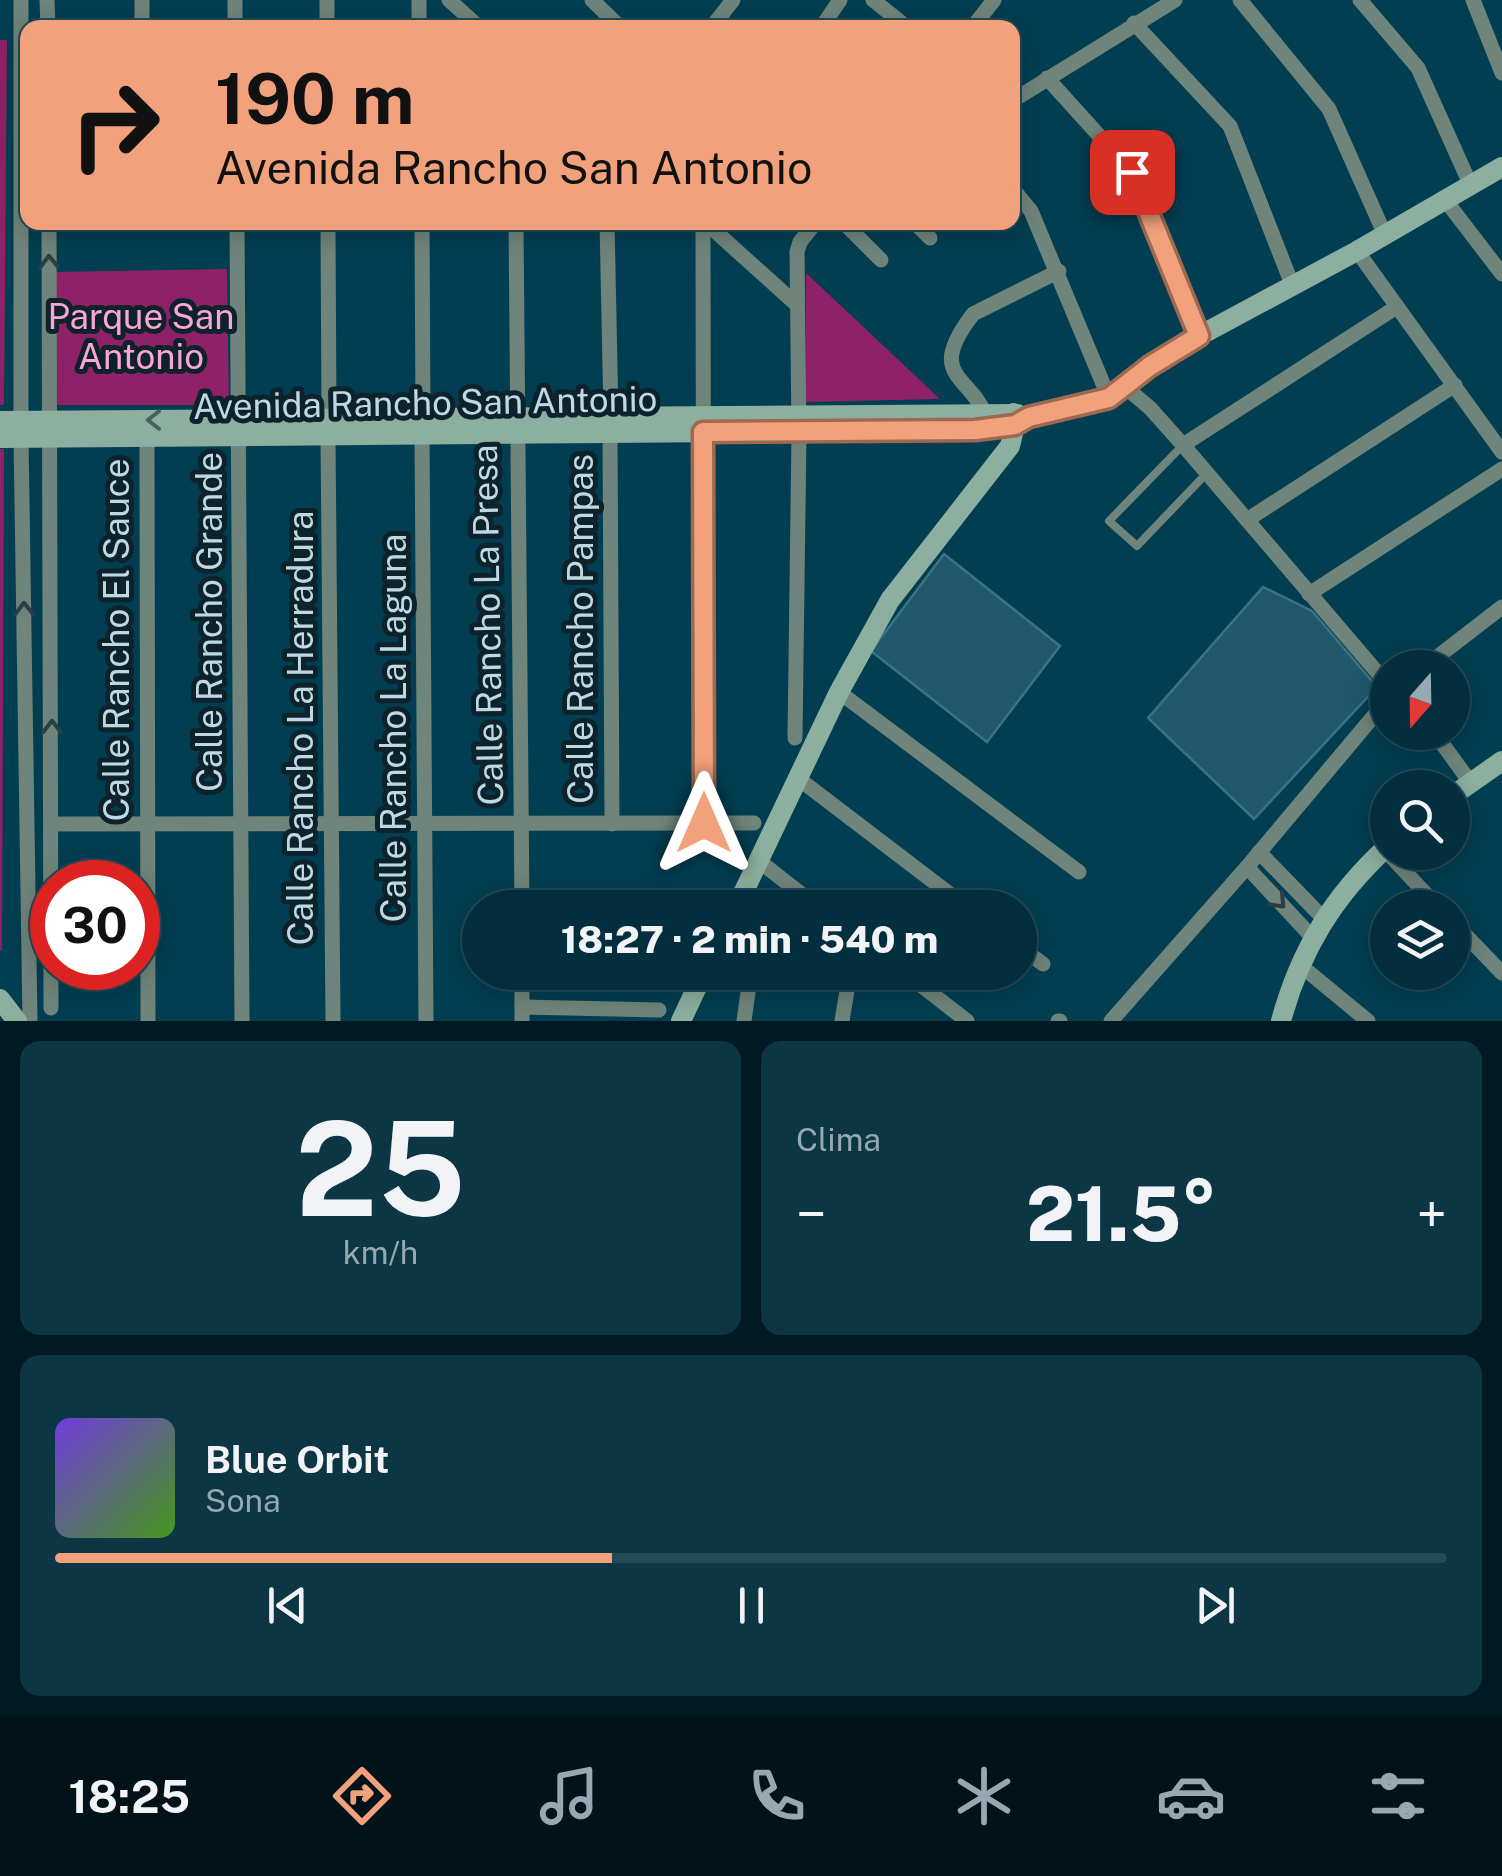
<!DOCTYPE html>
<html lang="es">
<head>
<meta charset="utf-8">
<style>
  body { margin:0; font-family:"Public Sans",sans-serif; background:#0c3644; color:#f1f3f6; height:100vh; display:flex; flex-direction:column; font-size:38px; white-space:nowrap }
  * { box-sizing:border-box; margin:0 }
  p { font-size:32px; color:#96a8b0 }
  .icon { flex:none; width:55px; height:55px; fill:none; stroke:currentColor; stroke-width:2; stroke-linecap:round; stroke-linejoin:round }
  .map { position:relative; height:1021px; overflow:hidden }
  .details { display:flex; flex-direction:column; gap:20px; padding:20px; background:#011922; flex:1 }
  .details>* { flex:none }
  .hud { position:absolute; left:20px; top:20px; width:1000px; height:210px; border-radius:20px; box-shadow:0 5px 25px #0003,0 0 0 2px #234a57; background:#f1a17c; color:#111; overflow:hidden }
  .needle { width:65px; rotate:200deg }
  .buttons { position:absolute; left:1370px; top:650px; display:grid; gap:20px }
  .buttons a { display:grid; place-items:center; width:100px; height:100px; border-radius:50%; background:#022e3d; box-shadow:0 5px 25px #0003,0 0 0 2px #234a57; font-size:50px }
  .speed { position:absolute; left:30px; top:860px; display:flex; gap:20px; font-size:50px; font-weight:700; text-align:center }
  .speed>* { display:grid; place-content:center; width:130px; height:130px; border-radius:50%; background:#022e3d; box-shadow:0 5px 25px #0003,0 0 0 2px #234a57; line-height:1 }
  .speed .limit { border:15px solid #d22; background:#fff; color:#111 }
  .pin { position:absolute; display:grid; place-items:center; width:85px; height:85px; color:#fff; margin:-42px; border-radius:20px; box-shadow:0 5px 15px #0006 }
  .me { position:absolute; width:110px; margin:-55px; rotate:0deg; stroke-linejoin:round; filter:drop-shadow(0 0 8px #0008) }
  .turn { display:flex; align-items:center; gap:35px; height:210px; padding:0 30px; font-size:45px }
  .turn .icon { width:130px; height:130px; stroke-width:2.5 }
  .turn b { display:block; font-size:70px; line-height:85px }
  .big { font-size:75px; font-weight:800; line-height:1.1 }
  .details .card { flex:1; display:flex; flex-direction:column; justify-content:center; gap:15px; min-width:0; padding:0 35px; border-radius:20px; background:#0c3644 }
  .details .dial { align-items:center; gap:0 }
  .dial b { font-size:130px; line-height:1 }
  .song { display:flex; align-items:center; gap:30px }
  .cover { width:120px; height:120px; border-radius:15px; background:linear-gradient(135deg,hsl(260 70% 55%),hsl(100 70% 35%)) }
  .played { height:10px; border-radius:5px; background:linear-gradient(90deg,#f1a17c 40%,#234a57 40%) }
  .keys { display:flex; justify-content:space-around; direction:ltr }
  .heat { display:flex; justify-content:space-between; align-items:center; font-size:55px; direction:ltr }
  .details .tiles { flex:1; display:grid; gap:20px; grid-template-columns:1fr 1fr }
  .card:last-child { grid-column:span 2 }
  .trip { position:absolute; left:462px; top:890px; width:575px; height:100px; border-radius:50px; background:#022e3d; box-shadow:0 5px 25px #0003,0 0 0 2px #234a57; font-weight:800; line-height:100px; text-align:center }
  .dock { display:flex; height:160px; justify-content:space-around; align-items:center; background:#011218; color:#96a8b0 }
  .dock .icon { width:70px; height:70px }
  .dock .current { color:#f1a17c }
  .dock b { font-size:45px; color:#f1f3f6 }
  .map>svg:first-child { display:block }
  .green { fill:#8f2168 }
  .building { fill:#21576b; stroke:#3d7185; stroke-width:2.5 }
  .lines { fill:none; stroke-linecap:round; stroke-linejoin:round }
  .lane { stroke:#6f847a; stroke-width:8 }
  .street { stroke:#6f847a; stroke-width:15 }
  .secondary { stroke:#8caf9f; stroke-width:20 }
  .oneway { stroke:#2a3f43 }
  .oneway2 { stroke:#46615f }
  .route-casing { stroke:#9d6951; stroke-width:25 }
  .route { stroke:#f1a17c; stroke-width:18 }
  .labels { text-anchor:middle; stroke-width:10; stroke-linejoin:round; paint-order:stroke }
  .park-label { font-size:35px; fill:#faa5d4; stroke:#0d222b }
  .street-label { font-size:35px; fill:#bed9e4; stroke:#0d222b }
</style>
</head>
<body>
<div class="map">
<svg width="1502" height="1021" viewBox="0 0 1502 1021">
  <rect width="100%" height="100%" fill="#023e51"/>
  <g class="green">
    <polygon points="0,40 7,40 4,405 0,405"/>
    <polygon points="227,269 229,405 53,405 53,272"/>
    <polygon points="806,273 940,399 806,402"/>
    <polygon points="0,449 4,449 2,951 0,950"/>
  </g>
  <g class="building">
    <polygon points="944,554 1060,646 987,742 871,651"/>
    <polygon points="1263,587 1312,611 1377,687 1254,819 1148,718"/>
  </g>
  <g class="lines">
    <polyline class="lane" points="1183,445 1109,521 1137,546 1206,474"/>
    <g class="street">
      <polyline points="21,0 21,438 30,1021"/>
      <polyline points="47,0 48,28"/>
      <polyline points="142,0 142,28"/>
      <polyline points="235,0 235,28"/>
      <polyline points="327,0 327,28"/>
      <polyline points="419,0 419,28"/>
      <polyline points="449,0 480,28"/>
      <polyline points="592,0 621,28"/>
      <polyline points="873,0 908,28"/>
      <polyline points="1240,0 1329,109 1385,235"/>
      <polyline points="1360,0 1418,68 1471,186"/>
      <polyline points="1473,0 1502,73"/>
      <polyline points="1134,23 1230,126 1293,287"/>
      <polyline points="711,28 733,0"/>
      <polyline points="821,28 840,0"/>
      <polyline points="972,28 994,0"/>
      <polyline points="1047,78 1132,172 1199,336"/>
      <polyline points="1012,101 1175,0"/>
      <polyline points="1012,188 1031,211 1109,398"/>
      <polyline points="1446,201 1502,274"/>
      <polyline points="49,222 51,1008"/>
      <polyline points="237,222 242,1021"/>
      <polyline points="328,222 329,419"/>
      <polyline points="422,222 423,418"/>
      <polyline points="516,222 522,908"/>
      <polyline points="607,222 611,416"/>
      <polyline points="703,222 704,823"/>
      <polyline points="705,222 797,305"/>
      <polyline points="843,222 881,260"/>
      <polyline points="914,222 930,238"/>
      <polyline points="1357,251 1502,452"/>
      <polyline points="1125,387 1150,408 1183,445 1388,685"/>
      <path d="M 988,419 C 969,373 925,377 973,314 L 1059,271"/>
      <polyline points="422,434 426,1021"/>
      <polyline points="610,434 612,824"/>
      <polyline points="328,435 333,1021"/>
      <polyline points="147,439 148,1021"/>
      <polyline points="1183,445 1395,308"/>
      <polyline points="1247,520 1455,385"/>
      <polyline points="1309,594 1502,469"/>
      <polyline points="1423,668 1502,607"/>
      <polyline points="839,692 1079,872"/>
      <polyline points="1436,735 1470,782"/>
      <polyline points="795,738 799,432 797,252 800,242 816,222"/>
      <polyline points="799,779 968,908"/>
      <polyline points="52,824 754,823"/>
      <polyline points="1384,849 1439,908"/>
      <polyline points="1259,852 1324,919"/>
      <polyline points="759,861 819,908"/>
      <polyline points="1247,867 1312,937"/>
      <polyline points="1452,921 1502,973"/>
      <polyline points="1020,947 1043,964"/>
      <polyline points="1300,965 1368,1021"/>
      <polyline points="522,972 522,1021"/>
      <polyline points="904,972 967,1021"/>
      <polyline points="522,1007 659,1010"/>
      <polyline points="744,1021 750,978 747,972"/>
      <polyline points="842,1021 850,972"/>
      <polyline points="1058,1021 1060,1021"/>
      <polyline points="1111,1021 1247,867 1388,699"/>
    </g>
    <g class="secondary">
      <polyline points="0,421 1018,414"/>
      <polyline points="0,438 975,430 1015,425 1029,417 1109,398 1150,365 1199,336 1357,251 1502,167"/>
      <polyline points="1452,796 1502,761"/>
      <polyline points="736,908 839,692 890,600 1010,446 1015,425 1013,413"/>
      <polyline points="0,999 17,1021"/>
      <polyline points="681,1021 704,972"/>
      <path d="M 1281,1021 C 1300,951 1333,896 1388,846"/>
    </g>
  </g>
  <defs><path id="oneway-chevron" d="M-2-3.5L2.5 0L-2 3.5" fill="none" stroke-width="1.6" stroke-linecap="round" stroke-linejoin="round" transform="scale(2.5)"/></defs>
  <g class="oneway">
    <use href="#oneway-chevron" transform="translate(49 262) rotate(-91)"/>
    <use href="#oneway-chevron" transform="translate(24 609) rotate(-91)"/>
    <use href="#oneway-chevron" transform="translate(52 727) rotate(-90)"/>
    <use href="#oneway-chevron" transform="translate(1279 902) rotate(47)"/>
  </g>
  <use class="oneway2" href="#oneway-chevron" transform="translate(154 420) rotate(180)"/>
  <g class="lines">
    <defs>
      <polyline id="route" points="704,823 703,432 975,430 1015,425 1029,417 1109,398 1150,366 1199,336 1132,172"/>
    </defs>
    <use href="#route" class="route-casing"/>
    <use href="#route" class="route"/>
  </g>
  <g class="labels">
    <g class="park-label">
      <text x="141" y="329">Parque San<tspan x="141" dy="40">Antonio</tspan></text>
    </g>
    <g class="street-label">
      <text transform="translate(425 403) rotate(-1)" y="12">Avenida Rancho San Antonio</text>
      <text transform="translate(210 622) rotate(-90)" y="12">Calle Rancho Grande</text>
      <text transform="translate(488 625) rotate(-91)" y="12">Calle Rancho La Presa</text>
      <text transform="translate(581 629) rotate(-90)" y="12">Calle Rancho Pampas</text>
      <text transform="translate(117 640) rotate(-90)" y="12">Calle Rancho El Sauce</text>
      <text transform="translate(301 728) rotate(-90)" y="12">Calle Rancho La Herradura</text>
      <text transform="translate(394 728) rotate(-90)" y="12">Calle Rancho La Laguna</text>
    </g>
  </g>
</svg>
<div class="buttons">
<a><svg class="needle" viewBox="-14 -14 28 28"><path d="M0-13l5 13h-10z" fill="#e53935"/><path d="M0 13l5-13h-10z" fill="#96a8b0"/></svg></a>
<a><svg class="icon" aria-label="search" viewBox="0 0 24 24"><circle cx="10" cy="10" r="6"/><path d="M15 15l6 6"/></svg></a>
<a><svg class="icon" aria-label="layers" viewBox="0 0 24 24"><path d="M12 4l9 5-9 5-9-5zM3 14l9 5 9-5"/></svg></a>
</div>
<div class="speed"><div class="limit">30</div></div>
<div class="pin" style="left:1132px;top:172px;background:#d93025"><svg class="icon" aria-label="arrive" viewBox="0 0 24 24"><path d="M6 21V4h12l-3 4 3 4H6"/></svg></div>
<svg class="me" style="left:704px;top:823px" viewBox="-20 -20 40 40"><path d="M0-17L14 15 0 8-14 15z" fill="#f1a17c" stroke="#fff" stroke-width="4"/></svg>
<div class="trip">18:27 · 2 min · 540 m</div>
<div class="hud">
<div class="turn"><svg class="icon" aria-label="right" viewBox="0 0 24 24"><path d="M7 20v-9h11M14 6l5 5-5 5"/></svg><div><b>190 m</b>Avenida Rancho San Antonio</div></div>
</div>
</div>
<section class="details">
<div class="tiles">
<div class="card dial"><b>25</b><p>km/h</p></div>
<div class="card"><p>Clima</p>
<div class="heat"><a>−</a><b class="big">21.5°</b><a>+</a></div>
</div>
<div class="card">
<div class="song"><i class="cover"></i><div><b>Blue Orbit</b><p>Sona</p></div></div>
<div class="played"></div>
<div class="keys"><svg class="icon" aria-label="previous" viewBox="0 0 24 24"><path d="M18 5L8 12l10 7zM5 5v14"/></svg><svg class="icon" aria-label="pause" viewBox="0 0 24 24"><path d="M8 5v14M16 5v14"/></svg><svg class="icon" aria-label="next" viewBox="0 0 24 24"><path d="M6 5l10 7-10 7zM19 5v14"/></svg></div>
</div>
</div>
</section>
<nav class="dock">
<b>18:25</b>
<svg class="icon current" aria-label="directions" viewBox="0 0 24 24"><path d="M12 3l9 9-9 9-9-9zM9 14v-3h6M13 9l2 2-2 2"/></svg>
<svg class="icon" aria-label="music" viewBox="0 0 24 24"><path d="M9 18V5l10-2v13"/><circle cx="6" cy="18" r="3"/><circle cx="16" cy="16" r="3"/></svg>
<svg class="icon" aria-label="phone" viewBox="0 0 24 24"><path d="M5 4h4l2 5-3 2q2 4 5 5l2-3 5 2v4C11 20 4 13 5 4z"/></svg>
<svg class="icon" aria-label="climate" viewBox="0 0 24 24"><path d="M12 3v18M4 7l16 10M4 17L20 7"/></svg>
<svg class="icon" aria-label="car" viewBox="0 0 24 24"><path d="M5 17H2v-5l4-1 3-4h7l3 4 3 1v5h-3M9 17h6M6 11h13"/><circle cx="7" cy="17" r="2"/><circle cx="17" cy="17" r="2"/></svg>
<svg class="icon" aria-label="filters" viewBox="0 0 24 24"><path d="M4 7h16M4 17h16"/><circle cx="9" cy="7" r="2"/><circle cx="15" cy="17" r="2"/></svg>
</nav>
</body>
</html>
